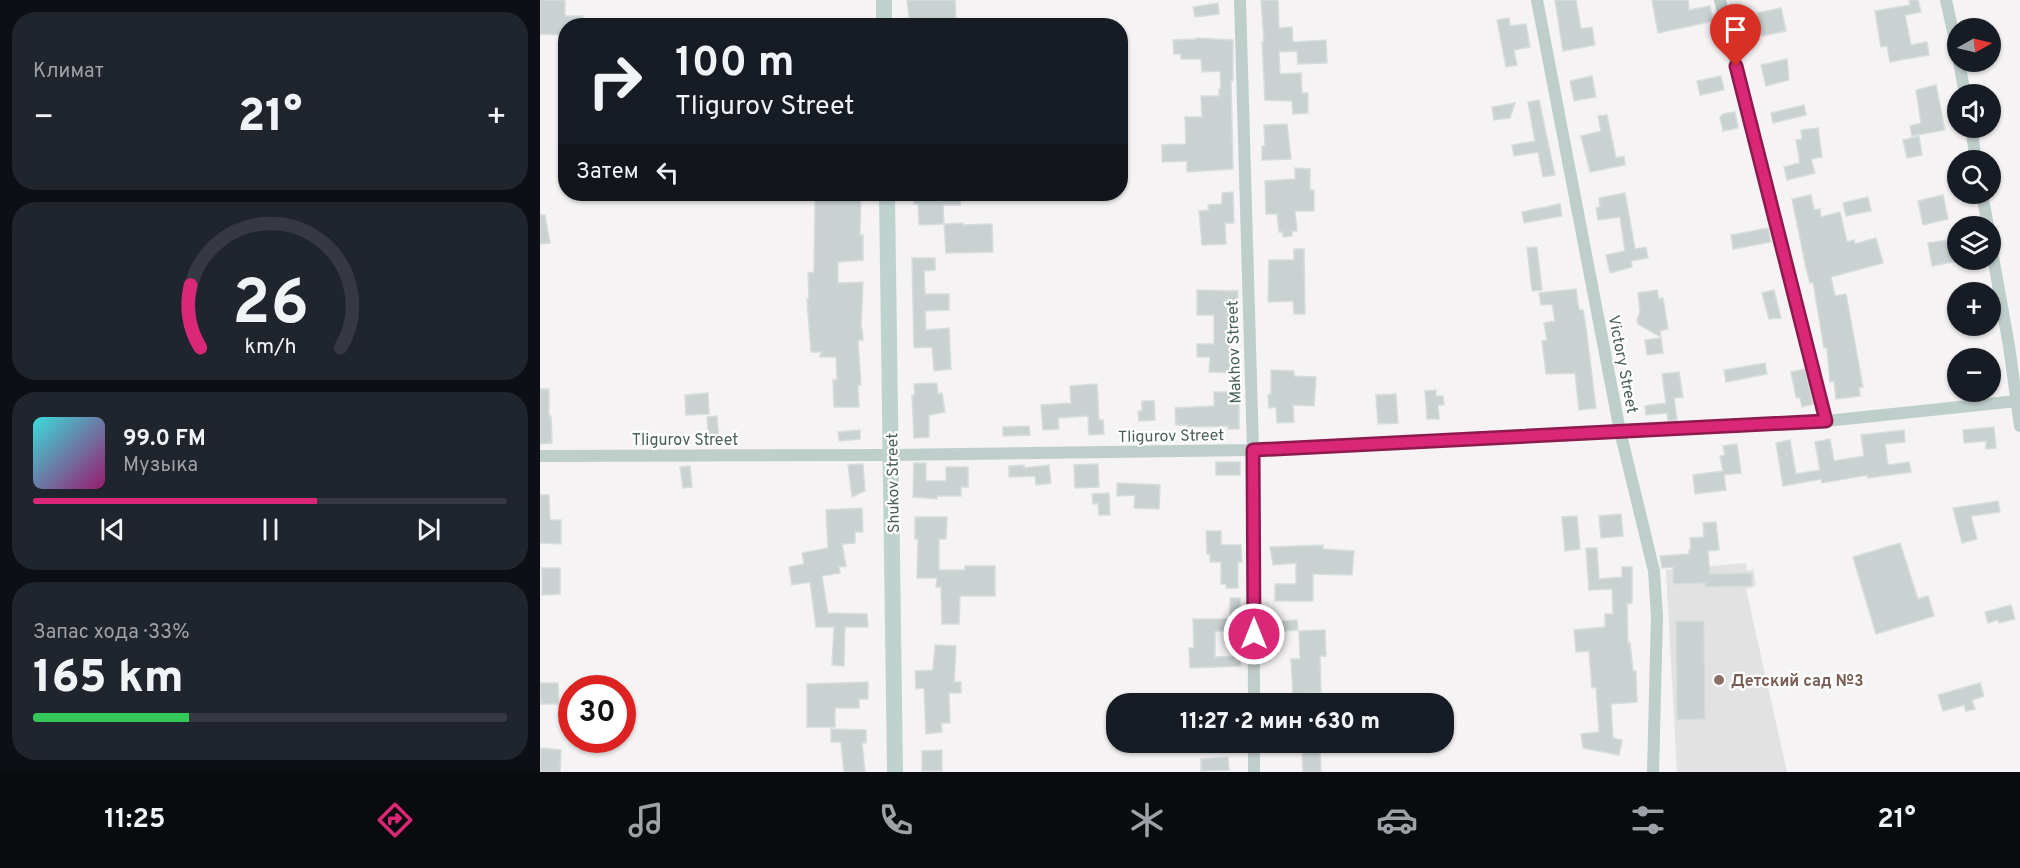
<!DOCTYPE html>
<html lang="ru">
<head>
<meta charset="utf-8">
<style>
  body { margin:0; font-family:Overpass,sans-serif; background:#20242c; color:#f1f3f6; height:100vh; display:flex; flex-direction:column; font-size:22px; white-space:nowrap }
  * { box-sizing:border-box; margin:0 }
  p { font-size:20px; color:#9ea1a6 }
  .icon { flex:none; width:33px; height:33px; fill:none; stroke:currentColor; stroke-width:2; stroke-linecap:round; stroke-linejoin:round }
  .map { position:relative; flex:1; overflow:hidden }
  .drawer { display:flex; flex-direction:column; gap:12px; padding:12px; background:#0d0f14; width:540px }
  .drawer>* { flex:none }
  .top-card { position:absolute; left:18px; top:18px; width:570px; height:183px; border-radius:24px; box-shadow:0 2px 4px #0004; background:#171b24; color:#f1f3f6; overflow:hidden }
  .needle { width:39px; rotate:82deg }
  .buttons { position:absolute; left:1407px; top:18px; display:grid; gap:12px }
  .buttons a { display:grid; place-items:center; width:54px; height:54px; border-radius:50%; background:#171b24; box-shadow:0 2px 4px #0004; font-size:30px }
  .speed { position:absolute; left:18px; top:675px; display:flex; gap:12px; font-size:30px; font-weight:700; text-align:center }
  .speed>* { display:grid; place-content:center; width:78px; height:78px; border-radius:50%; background:#171b24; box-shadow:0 2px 4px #0004; line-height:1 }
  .speed .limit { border:9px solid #d22; background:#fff; color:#111 }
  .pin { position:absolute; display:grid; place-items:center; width:51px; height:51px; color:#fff; margin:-62px -26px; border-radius:50% 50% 50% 0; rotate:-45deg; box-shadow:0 0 6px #0007 }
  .pin .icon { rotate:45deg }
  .me { position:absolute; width:66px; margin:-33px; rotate:0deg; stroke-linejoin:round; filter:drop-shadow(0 0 4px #0008) }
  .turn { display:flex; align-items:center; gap:21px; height:126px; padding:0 18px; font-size:27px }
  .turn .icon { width:78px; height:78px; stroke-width:2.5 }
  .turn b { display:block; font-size:42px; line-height:51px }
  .then { display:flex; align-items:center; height:57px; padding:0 18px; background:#0003; gap:12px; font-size:22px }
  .big { font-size:45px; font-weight:800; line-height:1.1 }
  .drawer .tile { flex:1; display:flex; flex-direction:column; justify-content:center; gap:9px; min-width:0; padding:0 21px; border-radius:24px; background:#20242c }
  .drawer .dial { align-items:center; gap:0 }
  .dial svg { height:156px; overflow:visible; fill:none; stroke:#363941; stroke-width:7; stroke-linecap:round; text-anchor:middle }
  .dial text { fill:#f1f3f6; stroke:none }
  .song { display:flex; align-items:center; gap:18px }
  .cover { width:72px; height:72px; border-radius:9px; background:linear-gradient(135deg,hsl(180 70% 55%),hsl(320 70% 35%)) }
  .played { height:6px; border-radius:3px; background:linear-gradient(90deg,#db2777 60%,#363941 60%) }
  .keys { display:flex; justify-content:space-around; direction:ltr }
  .heat { display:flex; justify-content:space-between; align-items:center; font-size:33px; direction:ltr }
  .charge { height:9px; border-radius:4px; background:linear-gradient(90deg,#34c759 33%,#363941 0) }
  .trip { position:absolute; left:566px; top:693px; width:348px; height:60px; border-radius:24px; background:#171b24; box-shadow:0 2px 4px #0004; font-weight:800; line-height:60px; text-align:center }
  .menu { display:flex; height:96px; justify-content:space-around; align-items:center; background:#090b0e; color:#9ea1a6 }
  .menu .icon { width:42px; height:42px }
  .menu .current { color:#db2777 }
  .menu b { font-size:27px; color:#f1f3f6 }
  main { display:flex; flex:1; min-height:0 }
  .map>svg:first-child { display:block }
  .education { fill:#e3e2e3 }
  .building { fill:#cad1d1; stroke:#d7dddd; stroke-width:1.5 }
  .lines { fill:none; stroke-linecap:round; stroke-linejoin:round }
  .minor { stroke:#bececa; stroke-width:12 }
  .secondary { stroke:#bfd3ce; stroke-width:16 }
  .route-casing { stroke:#8e194d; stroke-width:15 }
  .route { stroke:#db2777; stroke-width:10 }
  .education-dot { fill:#8d6e63; stroke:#fff; stroke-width:2 }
  .labels { text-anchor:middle; stroke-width:4.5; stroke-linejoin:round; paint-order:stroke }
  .street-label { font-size:16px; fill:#4a605a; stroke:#fff }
  .education-label { font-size:16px; font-weight:bold; fill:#785e54; stroke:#fff; text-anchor:start }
</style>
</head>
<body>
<main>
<section class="drawer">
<div class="tile"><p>Климат</p>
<div class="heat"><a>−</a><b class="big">21°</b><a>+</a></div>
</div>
<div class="tile dial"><svg viewBox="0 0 100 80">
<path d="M14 69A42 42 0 1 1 86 69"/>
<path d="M14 69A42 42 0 0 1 9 37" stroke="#db2777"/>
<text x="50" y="56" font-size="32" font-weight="700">26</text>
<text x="50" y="72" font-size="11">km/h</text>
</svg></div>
<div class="tile">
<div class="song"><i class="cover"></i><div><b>99.0 FM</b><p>Музыка</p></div></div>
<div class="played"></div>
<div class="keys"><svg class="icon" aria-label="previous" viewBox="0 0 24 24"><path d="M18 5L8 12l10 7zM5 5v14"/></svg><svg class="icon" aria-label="pause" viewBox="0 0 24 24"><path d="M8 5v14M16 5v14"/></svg><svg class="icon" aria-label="next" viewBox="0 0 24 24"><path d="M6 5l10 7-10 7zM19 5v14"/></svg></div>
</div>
<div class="tile"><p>Запас хода · 33%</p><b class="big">165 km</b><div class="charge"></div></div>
</section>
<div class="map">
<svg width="1480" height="772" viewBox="0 0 1480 772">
  <rect width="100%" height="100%" fill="#f5f3f4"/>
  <polygon class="education" points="1206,563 1207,571 1213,569 1216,586 1206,589 1247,772 1137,772 1126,570"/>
  <g class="building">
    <polygon points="0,0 25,0 25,16 43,16 43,26 26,26 26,35 0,34"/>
    <polygon points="367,0 415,0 416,20 393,21 393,24 370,25"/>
    <polygon points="721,0 738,0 739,28 752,27 753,42 786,40 787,63 758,64 757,51 739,52 740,74 761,73 762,93 768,93 768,113 753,114 752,101 725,100 722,42 724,42"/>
    <polygon points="1015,0 1036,0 1041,29 1052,27 1055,45 1023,51"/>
    <polygon points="1112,0 1148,0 1149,10 1170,6 1173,21 1118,33"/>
    <polygon points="1369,0 1378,0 1381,12 1365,15 1371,45 1387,42 1389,55 1350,62 1347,46 1341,47 1335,11 1370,5"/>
    <polygon points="678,3 679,14 655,17 653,7"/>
    <polygon points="1241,8 1246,31 1222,36 1217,13"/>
    <polygon points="969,18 970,26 986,24 990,47 974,50 977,65 966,67 957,20"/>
    <polygon points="656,38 693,40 693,81 691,81 693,169 647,172 647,161 622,162 622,145 646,144 645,117 662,117 661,96 679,96 679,89 681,89 680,71 662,72 661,59 641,59 641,54 634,54 633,40 656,39"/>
    <polygon points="1247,59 1249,80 1226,86 1221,65"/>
    <polygon points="1052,76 1056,97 1034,101 1030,81"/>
    <polygon points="1181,76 1184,90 1160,95 1157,81"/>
    <polygon points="1396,85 1405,130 1372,136 1370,126 1381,123 1376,90"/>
    <polygon points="999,100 1015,175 1003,177 998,152 974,156 972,145 995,141 988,102"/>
    <polygon points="975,103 970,118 954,120 952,107"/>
    <polygon points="1264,105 1266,115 1233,123 1231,113"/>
    <polygon points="1195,112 1198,128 1183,131 1180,117 1183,114"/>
    <polygon points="1067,115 1076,158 1084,156 1085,165 1050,172 1041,136 1061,131 1058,116"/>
    <polygon points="747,124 751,159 722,160 722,146 725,146 724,125"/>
    <polygon points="1278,128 1282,157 1271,159 1275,173 1247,180 1244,167 1260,163 1256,140 1262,139 1261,130"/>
    <polygon points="1379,136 1382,155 1367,158 1363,140"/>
    <polygon points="755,168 770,169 770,190 774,190 774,211 755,211 757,231 752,231 752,236 743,237 743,232 739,232 737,214 726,214 725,181 755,179"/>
    <polygon points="693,192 694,223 685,223 686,244 662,245 659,211 669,210 668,205 682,204 682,193"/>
    <polygon points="1085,193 1095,249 1106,247 1108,258 1091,261 1092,267 1070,273 1066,255 1085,251 1080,217 1058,220 1056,208 1060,207 1059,198"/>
    <polygon points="279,194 321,194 320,235 323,235 323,260 298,262 298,283 323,282 321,329 322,329 323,340 318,340 321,385 318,385 319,407 294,407 293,380 297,380 296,357 280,357 281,352 271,352 267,299 269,299 268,273 274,272 275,200 279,200"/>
    <polygon points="374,194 421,194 420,205 403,205 404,224 379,225 378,204 374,204"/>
    <polygon points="1271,195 1274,210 1280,209 1281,217 1300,212 1307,242 1314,240 1315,244 1336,238 1343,263 1291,277 1295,296 1306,294 1323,387 1319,388 1320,396 1296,399 1294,381 1290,382 1287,348 1284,348 1273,282 1270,283 1266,268 1252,199"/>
    <polygon points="1403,195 1408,219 1383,225 1378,201"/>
    <polygon points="1328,197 1331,211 1306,216 1303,203"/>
    <polygon points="1020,204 1022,216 984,223 982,212"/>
    <polygon points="0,215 5,215 10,243 0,244"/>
    <polygon points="423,223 423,225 452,224 453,252 406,253 404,224"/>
    <polygon points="1228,228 1231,242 1193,249 1191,235"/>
    <polygon points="1406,240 1408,248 1418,246 1418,261 1392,266 1388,243"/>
    <polygon points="997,247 1002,290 992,291 987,248"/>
    <polygon points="754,249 764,249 765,314 754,314 753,301 728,302 729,260 754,260"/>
    <polygon points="372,258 395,258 395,270 384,271 385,294 409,294 409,310 385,311 386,330 409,328 411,369 394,371 392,347 374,348"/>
    <polygon points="1036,289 1039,310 1043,310 1046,327 1056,408 1039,410 1035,373 1006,374 1002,341 1007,340 1004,323 1015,321 1012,304 1001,305 999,293"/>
    <polygon points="657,290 698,291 696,328 690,328 691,355 696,355 696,373 669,372 670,357 657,357 657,344 674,344 674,315 657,315"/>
    <polygon points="1117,290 1119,299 1123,298 1128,329 1120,331 1121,337 1098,324 1097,319 1100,312 1098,293"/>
    <polygon points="1234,290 1241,318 1229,319 1222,293"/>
    <polygon points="1121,338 1123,353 1107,355 1105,340"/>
    <polygon points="1225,363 1227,374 1186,382 1184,370"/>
    <polygon points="1265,369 1273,404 1262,407 1260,398 1256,397 1251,372"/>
    <polygon points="731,370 754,371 754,376 776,377 774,406 753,405 754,422 737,423 736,407 729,408 728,395 731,395"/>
    <polygon points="1139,372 1143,397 1134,398 1137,420 1128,421 1127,413 1106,415 1105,406 1126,403 1122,374"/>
    <polygon points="397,383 398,394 402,393 405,412 389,415 389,437 374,438 372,395 375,395 374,384"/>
    <polygon points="557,384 559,420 563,420 564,434 549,435 548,416 518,418 519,429 503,430 501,405 531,403 530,386"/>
    <polygon points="0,389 9,389 9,416 11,416 12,443 0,444"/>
    <polygon points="896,390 896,396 903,396 904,405 898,405 899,419 887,419 885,391"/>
    <polygon points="674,392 699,392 699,429 688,429 688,426 648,427 648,425 636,425 635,408 674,406"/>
    <polygon points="168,393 169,414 146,415 145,395"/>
    <polygon points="856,394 858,423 838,424 836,395"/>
    <polygon points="602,401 614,401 615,420 599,421 598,411 602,411"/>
    <polygon points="177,416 179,443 169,443 167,417"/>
    <polygon points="489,426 490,435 463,436 463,427"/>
    <polygon points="1454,427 1456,448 1446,449 1446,441 1424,443 1423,430"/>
    <polygon points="320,430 320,439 299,441 298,432"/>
    <polygon points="1364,430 1365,442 1345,444 1348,465 1369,462 1371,472 1328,478 1327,475 1282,483 1281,479 1243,486 1236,443 1250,440 1256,474 1280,470 1275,442 1290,439 1294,461 1324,456 1321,435"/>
    <polygon points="1197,444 1201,473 1184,475 1186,490 1155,494 1153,475 1183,471 1180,456 1185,455 1183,446"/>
    <rect x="676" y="462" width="24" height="13"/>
    <polygon points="374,463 386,463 386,481 406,481 406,467 428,467 428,487 421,487 421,496 397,496 397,499 373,497"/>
    <polygon points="323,464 325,491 312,497 308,465"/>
    <polygon points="558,464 559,487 535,488 534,465"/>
    <polygon points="484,465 484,468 509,465 511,483 496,485 495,476 469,477 469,466"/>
    <polygon points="150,466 152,487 143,488 140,467"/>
    <polygon points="577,483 620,485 619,509 594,508 595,495 577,496"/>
    <polygon points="569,493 570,515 559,515 558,503 553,504 552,494"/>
    <polygon points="0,495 9,495 10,520 21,520 21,544 0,543"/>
    <polygon points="1458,501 1460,512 1431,516 1437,539 1422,543 1413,508"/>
    <polygon points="322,508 323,532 315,532 315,543 302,544 306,566 299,567 300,573 282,576 288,613 327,614 328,627 305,627 304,666 292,665 294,627 276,627 270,582 252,585 249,567 264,564 262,553 288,548 286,510"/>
    <polygon points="1081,514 1083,536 1061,538 1059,516"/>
    <polygon points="1037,516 1040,549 1025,551 1022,517"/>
    <polygon points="375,517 407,517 406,539 399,539 399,570 425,570 425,566 455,566 455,596 420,596 419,624 402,624 401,587 396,587 397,578 377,578 378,539 375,539"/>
    <polygon points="1176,522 1179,550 1168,551 1170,574 1212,573 1212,586 1165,587 1165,583 1133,584 1133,567 1122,568 1120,556 1149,554 1149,550 1151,550 1150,538 1164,537 1163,523"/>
    <polygon points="666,531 681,531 681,545 701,545 702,562 698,562 698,588 686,588 686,584 681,584 681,562 670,562 670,554 667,554"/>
    <polygon points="1360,543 1378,599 1388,596 1394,616 1336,634 1313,557"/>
    <polygon points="783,545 783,549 814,551 812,575 773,574 773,601 735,601 735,584 756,584 756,563 733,565 730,547"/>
    <polygon points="1046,548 1057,548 1059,579 1082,577 1082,567 1092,567 1092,603 1087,604 1088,644 1090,643 1093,671 1096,671 1097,702 1071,704 1073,738 1082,740 1079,755 1043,748 1041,734 1059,732 1056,687 1052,688 1049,651 1036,652 1034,630 1065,627 1065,614 1073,614 1072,589 1049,590"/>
    <polygon points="2,568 20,568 20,594 2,595"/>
    <polygon points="690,598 700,598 701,631 699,631 699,638 691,638 691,631 675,631 675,657 701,656 701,666 650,668 649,648 654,648 653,619 690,619"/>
    <polygon points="1471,605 1475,619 1459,623 1458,620 1448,623 1445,612"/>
    <polygon points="757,620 758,630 731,632 730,622"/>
    <polygon points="1136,621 1164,621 1165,719 1137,720"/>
    <polygon points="785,630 786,656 780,656 781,692 753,694 751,659 760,659 759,631"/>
    <polygon points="395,645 416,646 414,682 421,682 421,693 409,693 410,723 401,723 402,732 386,734 384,688 376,689 375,671 393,670"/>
    <polygon points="328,682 328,699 319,699 319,708 295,708 295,727 267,727 267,684"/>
    <polygon points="0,683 18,683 19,704 1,704"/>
    <polygon points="1440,683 1444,696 1432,700 1435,709 1426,711 1424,705 1403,711 1398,695"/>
    <polygon points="291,729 326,730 326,743 322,743 325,772 304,772 301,742 291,742"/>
    <polygon points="1,748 21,750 20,772 0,772"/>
    <polygon points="402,750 402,771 382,771 382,751"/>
    <polygon points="762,751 780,751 781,772 763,772"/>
    <polygon points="688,757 689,770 661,771 661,759"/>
  </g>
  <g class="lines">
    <g class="minor">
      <polyline points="700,0 713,450 714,704"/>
      <polyline points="997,0 1080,431 1114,571 1117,616 1113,772"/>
      <polyline points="1180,0 1286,421"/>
      <polyline points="1406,0 1418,54"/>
      <polyline points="1419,62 1425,94"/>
      <polyline points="1431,128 1436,160"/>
      <polyline points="1442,194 1448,226"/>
      <polyline points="1450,240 1469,346 1480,426"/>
      <polyline points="0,456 351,455 713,450 1286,421 1477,401"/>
      <polyline points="714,742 714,772"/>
    </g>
    <g class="secondary">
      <polyline points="344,0 344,26"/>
      <polyline points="347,194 355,772"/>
    </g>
  </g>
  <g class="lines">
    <defs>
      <polyline id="route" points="714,634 713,450 1286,421 1196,66"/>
    </defs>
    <use href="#route" class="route-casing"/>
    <use href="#route" class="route"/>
  </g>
  <circle class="education-dot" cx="1179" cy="680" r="6"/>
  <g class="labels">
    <g class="street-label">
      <text transform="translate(693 352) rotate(-92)" y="6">Makhov Street</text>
      <text transform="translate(1084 364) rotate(79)" y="6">Victory Street</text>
      <text transform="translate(631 435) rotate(-1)" y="6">Tligurov Street</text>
      <text x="145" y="445">Tligurov Street</text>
      <text transform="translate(352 483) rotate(-91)" y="6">Shukov Street</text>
    </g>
    <g class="education-label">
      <text x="1191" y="686">Детский сад №3</text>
    </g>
  </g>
</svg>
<div class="buttons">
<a><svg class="needle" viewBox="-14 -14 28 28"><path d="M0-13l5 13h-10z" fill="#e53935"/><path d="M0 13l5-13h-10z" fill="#9ea1a6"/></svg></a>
<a><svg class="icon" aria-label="sound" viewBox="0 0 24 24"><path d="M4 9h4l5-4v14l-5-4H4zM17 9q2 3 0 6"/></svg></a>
<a><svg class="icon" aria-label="search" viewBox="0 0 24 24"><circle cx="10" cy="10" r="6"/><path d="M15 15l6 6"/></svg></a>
<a><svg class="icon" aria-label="layers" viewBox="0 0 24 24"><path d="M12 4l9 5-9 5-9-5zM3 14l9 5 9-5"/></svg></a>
<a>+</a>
<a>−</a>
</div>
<div class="speed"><div class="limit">30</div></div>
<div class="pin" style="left:1196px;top:66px;background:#d93025"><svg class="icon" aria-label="arrive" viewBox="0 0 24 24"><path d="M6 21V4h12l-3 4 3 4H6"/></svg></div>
<svg class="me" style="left:714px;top:634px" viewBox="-20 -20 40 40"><circle r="17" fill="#db2777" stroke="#fff" stroke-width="3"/><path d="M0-11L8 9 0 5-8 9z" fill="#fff"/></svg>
<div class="trip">11:27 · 2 мин · 630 m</div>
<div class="top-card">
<div class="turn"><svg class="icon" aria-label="right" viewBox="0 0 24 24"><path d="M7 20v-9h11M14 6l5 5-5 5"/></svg><div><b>100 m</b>Tligurov Street</div></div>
<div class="then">Затем<svg class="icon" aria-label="left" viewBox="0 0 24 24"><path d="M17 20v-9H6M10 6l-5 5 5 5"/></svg></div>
</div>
</div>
</main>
<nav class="menu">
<b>11:25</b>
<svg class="icon current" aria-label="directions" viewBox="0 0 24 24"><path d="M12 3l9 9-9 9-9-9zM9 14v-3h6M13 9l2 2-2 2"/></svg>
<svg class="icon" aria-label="music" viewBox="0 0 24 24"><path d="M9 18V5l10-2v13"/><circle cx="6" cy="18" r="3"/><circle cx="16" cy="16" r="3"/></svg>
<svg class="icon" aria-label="phone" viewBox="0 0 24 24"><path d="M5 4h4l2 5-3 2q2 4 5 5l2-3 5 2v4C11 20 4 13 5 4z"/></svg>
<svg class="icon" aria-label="climate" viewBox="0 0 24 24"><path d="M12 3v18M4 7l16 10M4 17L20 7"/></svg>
<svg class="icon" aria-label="car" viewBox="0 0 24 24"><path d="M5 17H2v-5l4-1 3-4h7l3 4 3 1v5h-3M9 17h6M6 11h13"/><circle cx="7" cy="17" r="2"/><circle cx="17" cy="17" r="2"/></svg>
<svg class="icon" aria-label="filters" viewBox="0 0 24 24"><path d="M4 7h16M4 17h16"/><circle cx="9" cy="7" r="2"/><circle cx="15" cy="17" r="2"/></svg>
<b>21°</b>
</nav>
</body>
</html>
